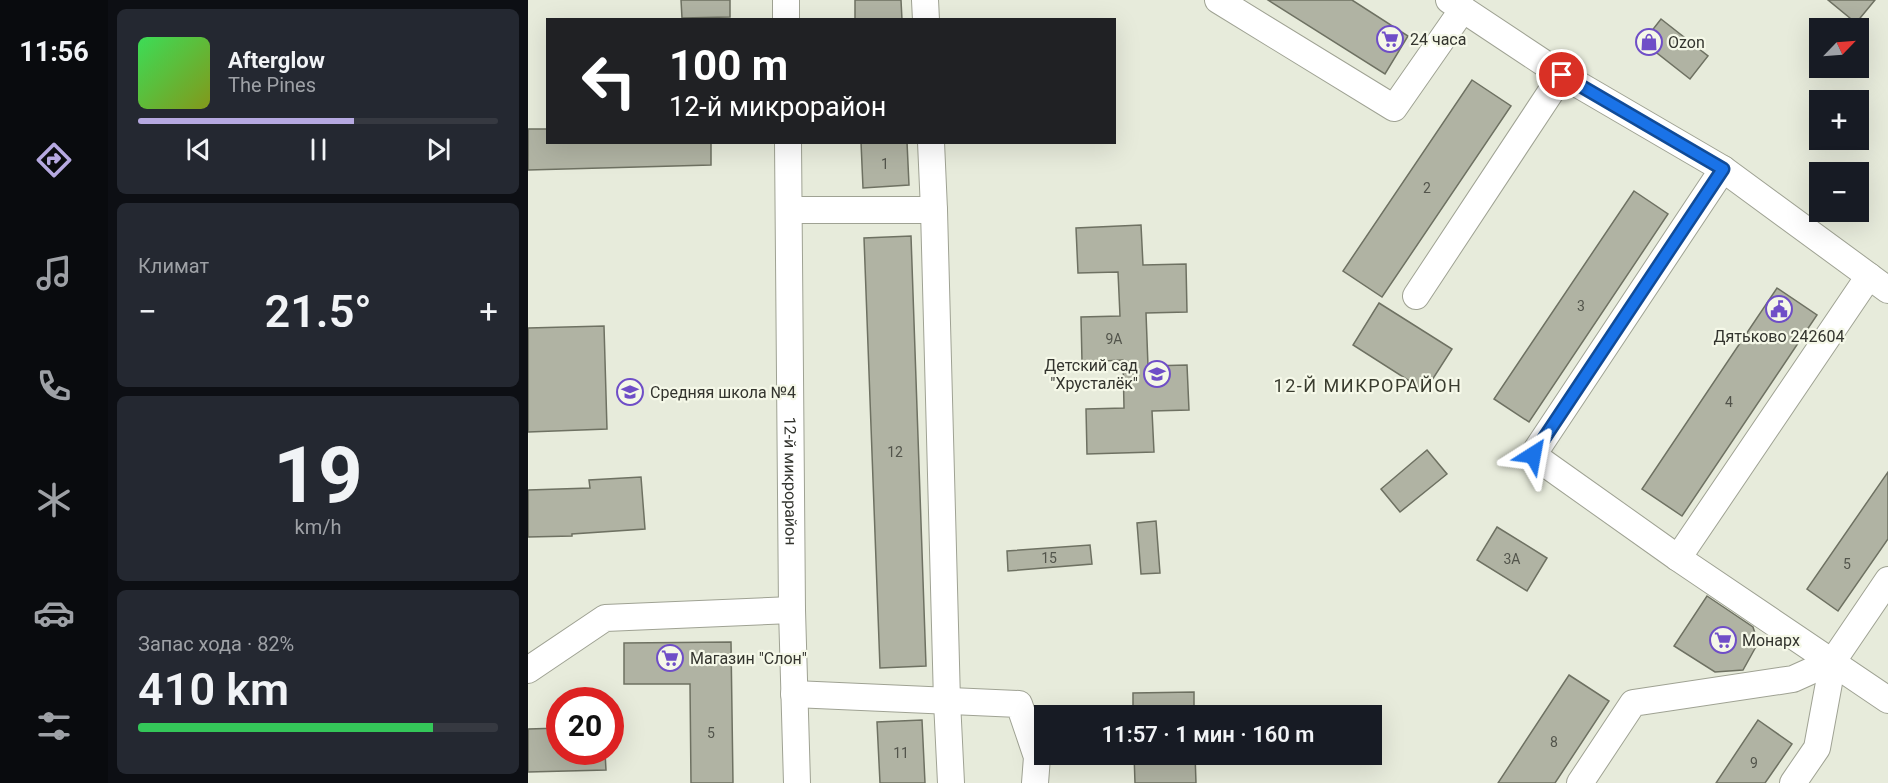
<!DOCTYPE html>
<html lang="ru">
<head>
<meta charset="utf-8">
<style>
  body { margin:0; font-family:Roboto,sans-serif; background:#242831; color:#f1f3f6; height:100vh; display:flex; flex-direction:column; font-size:22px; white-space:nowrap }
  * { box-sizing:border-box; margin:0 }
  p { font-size:20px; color:#9ea1a6 }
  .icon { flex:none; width:33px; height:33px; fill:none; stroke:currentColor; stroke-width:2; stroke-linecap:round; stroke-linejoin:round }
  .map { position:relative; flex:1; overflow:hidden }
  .side { display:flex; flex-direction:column; gap:9px; padding:9px; background:#0d0f14; width:420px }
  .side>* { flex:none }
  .banner { position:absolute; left:18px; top:18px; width:570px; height:126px; border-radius:0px; box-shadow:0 6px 24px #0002; background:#202124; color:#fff; overflow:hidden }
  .needle { width:39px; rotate:65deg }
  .fabs { position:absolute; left:1281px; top:18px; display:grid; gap:12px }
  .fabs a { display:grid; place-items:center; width:60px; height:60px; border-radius:0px; background:#171b24; box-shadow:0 6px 24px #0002; font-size:30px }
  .speed { position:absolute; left:18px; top:687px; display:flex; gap:12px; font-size:30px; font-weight:700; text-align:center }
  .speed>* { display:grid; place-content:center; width:78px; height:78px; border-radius:50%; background:#171b24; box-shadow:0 6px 24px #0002; line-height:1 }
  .speed .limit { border:9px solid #d22; background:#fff; color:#111 }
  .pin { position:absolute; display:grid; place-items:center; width:51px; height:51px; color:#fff; margin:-26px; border:3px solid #fff; border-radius:50%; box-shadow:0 2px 6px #0007 }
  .me { position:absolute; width:66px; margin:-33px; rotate:34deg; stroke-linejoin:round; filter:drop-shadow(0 0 4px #0008) }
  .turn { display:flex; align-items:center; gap:21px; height:126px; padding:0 24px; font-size:27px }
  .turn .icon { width:78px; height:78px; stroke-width:2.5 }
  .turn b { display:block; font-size:42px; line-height:51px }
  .big { font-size:45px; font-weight:600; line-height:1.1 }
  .side .card { flex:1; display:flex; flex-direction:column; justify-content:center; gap:9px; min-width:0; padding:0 21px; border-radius:9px; background:#242831 }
  .side .dial { align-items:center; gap:0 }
  .dial b { font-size:78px; line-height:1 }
  .song { display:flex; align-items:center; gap:18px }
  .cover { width:72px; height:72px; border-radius:9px; background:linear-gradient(135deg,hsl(130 70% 55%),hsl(70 70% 35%)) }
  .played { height:6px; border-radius:3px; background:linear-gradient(90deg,#b6a9e1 60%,#363941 60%) }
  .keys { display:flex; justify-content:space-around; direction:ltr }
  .heat { display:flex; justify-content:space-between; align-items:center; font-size:33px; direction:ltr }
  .charge { height:9px; border-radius:4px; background:linear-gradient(90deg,#34c759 82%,#363941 0) }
  .trip { position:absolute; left:506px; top:705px; width:348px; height:60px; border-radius:0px; background:#171b24; box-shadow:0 6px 24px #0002; font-weight:600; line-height:60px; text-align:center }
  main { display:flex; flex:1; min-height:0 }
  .menu { display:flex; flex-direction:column; width:108px; justify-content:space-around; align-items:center; background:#090b0e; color:#9ea1a6 }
  .menu .icon { width:42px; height:42px }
  .menu .selected { color:#b6a9e1 }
  .menu b { font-size:27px; color:#f1f3f6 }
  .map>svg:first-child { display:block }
  .building { fill:#b0b3a3; stroke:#6e7162; stroke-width:1.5 }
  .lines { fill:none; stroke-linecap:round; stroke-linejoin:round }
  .minor-casing { stroke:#9fa293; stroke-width:28 }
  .minor { stroke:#fff; stroke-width:26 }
  .route-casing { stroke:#114b97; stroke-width:15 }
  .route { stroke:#1a73e8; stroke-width:10 }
  .labels { text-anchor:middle; stroke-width:4.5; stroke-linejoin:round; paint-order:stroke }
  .number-label { font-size:14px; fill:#52544b }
  .poi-label { font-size:16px; fill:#33342e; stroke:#f5f8e8; text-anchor:start }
  .street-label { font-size:16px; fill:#33342e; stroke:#f5f8e8 }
  .neighbourhood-label { font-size:18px; letter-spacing:1.5px; fill:#3a3c2f; stroke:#f5f8e8 }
</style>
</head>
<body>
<main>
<nav class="menu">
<b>11:56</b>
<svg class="icon selected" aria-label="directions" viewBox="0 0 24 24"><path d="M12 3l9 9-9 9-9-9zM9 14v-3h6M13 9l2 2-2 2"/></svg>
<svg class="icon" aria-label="music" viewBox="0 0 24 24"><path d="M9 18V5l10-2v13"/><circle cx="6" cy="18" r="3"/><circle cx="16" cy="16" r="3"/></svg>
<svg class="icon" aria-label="phone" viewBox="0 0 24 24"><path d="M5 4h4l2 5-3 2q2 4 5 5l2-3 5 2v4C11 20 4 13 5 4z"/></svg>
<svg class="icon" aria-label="climate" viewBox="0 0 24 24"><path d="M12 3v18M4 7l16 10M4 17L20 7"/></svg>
<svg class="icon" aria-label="car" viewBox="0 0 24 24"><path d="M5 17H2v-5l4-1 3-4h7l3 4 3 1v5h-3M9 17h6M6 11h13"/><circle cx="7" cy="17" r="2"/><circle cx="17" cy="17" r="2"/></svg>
<svg class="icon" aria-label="filters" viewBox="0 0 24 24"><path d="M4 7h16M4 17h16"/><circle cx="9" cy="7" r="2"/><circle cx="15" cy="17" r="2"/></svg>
</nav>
<section class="side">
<div class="card">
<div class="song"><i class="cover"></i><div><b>Afterglow</b><p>The Pines</p></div></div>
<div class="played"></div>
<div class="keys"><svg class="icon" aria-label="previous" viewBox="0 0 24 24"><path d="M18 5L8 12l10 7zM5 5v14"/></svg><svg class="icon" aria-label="pause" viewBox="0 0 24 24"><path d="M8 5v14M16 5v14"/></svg><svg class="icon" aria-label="next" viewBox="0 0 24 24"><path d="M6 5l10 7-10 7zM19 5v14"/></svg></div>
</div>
<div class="card"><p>Климат</p>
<div class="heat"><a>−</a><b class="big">21.5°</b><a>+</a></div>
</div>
<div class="card dial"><b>19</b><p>km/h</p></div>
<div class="card"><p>Запас хода · 82%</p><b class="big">410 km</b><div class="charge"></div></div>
</section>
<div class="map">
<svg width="1360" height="783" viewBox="0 0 1360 783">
  <rect width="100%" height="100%" fill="#e7ebdb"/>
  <g class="building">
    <polygon points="153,0 202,0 202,17 154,18"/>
    <polygon points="327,0 373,0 374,20 327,20"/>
    <polygon points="740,0 824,0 880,36 857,74"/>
    <polygon points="1300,0 1347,0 1328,23"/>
    <polygon points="1133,19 1180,56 1162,79 1115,42"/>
    <polygon points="944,80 983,106 854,297 815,271"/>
    <polygon points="0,129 20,129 20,142 183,142 183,165 0,170"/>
    <polygon points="333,142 379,142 381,185 335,188"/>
    <polygon points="1106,191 1140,214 1001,422 966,399"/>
    <polygon points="613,225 615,265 658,264 659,312 618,313 620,366 659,365 661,410 624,411 626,452 559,454 558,409 596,408 595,360 554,362 553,317 592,316 590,272 550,273 548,228"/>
    <polygon points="383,236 398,666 352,668 336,238"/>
    <polygon points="1249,288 1289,315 1154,516 1114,489"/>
    <polygon points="851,303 924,349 897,391 825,345"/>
    <polygon points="76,326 79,429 0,432 0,328"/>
    <polygon points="899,450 919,474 872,512 853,489"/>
    <polygon points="1360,472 1360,539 1310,611 1279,589"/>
    <polygon points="113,477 117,529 44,534 44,536 0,537 0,490 62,488 61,480"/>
    <polygon points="628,521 632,573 613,574 609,523"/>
    <polygon points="969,527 1019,558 999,591 949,560"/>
    <polygon points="562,545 564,564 480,571 479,551"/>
    <polygon points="1179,596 1225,627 1230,643 1215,670 1187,672 1146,646"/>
    <polygon points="203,642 205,783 163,783 162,684 96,684 96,643"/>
    <polygon points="1041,675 1081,701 1027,783 970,783"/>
    <polygon points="666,692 666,716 605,716 605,693"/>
    <polygon points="394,720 397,783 352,783 349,722"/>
    <polygon points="1230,720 1264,744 1237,783 1188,783"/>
    <polygon points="32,728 32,752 77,752 78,770 0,772 0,729"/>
    <polygon points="606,754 667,754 668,783 607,783"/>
  </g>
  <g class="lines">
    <defs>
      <g id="minor">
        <polyline points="258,0 258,20"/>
        <polyline points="397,0 398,20"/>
        <polyline points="690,0 866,108 935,9"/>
        <polyline points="921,0 1034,75 1195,169 1360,290"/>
        <path id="s1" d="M 260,142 L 264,610 L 269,783"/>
        <polyline points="403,142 406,210"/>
        <polyline points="1195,169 1005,455 1150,558 1360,700"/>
        <polyline points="261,210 406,210 419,701 423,783"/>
        <polyline points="888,296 1034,75"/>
        <polyline points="1150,558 1341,276"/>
        <polyline points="0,670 77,618 264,610"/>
        <polyline points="266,694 491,704 509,757 507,783"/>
        <polyline points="1052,783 1105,703 1265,679 1305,661"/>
        <polyline points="1265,783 1289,748 1305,661 1360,580"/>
      </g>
    </defs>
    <use href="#minor" class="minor-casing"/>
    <use href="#minor" class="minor"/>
  </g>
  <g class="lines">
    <defs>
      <polyline id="route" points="1005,455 1195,169 1034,75"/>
    </defs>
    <use href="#route" class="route-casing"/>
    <use href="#route" class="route"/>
  </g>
  <defs>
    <symbol id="supermarket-ring" viewBox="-11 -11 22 22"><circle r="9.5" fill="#f5f8e8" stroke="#6f4ec7" stroke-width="1.5"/><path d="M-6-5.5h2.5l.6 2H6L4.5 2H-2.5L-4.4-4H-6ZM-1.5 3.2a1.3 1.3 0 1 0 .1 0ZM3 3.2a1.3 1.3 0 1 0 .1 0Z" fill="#6f4ec7"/></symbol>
    <symbol id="shop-ring" viewBox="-11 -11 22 22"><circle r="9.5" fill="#f5f8e8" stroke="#6f4ec7" stroke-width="1.5"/><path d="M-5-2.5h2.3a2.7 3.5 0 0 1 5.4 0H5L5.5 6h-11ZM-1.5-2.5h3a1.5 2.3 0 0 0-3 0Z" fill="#6f4ec7"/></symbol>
    <symbol id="civic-ring" viewBox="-11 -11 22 22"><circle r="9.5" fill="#f5f8e8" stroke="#6f4ec7" stroke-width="1.5"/><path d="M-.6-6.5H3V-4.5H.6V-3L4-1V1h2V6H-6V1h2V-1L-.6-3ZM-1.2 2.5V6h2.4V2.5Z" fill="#6f4ec7"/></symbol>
    <symbol id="school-ring" viewBox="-11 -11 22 22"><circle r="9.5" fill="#f5f8e8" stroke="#6f4ec7" stroke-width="1.5"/><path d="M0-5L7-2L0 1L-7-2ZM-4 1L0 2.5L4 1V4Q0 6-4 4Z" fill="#6f4ec7"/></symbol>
  </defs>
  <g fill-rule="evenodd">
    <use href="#supermarket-ring" x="847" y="24" width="30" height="30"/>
    <use href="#shop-ring" x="1106" y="27" width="30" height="30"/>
    <use href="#civic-ring" x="1236" y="294" width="30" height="30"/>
    <use href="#school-ring" x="614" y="359" width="30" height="30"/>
    <use href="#school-ring" x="87" y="377" width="30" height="30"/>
    <use href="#supermarket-ring" x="1180" y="625" width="30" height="30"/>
    <use href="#supermarket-ring" x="127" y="643" width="30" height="30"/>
  </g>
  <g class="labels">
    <g class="number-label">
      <text x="357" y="169">1</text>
      <text x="899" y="193">2</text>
      <text x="1053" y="311">3</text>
      <text x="586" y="344">9А</text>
      <text x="1201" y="407">4</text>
      <text x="367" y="457">12</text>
      <text x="521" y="563">15</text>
      <text x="984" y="564">3А</text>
      <text x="1319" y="569">5</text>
      <text x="183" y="738">5</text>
      <text x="1026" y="747">8</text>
      <text x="373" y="758">11</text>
      <text x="1226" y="768">9</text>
    </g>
    <g class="poi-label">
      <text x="882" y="45">24 часа</text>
      <text x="1140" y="48">Ozon</text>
      <text x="1251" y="342" text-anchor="middle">Дятьково 242604</text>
      <text x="610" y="371" text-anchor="end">Детский сад<tspan x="610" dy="18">"Хрусталёк"</tspan></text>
      <text x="122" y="398">Средняя школа №4</text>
      <text x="1214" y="646">Монарх</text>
      <text x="162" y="664">Магазин "Слон"</text>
    </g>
    <g class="street-label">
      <text dy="6" stroke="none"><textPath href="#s1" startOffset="339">12-й микрорайон</textPath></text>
    </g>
    <g class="neighbourhood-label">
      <text x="840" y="392">12-Й МИКРОРАЙОН</text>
    </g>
  </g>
</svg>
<div class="fabs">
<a><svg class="needle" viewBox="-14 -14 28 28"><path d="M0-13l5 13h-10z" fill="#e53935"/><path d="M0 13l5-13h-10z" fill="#9ea1a6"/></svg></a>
<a>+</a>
<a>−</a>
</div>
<div class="speed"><div class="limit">20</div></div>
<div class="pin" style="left:1034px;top:75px;background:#d93025"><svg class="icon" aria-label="arrive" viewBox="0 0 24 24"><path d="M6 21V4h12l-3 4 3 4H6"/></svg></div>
<svg class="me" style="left:1005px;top:455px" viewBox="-20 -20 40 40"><path d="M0-17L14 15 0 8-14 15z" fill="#1a73e8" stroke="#fff" stroke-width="4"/></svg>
<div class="trip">11:57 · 1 мин · 160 m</div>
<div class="banner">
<div class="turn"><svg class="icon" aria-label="left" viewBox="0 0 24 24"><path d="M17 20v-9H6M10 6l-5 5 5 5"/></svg><div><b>100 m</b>12-й микрорайон</div></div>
</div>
</div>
</main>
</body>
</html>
